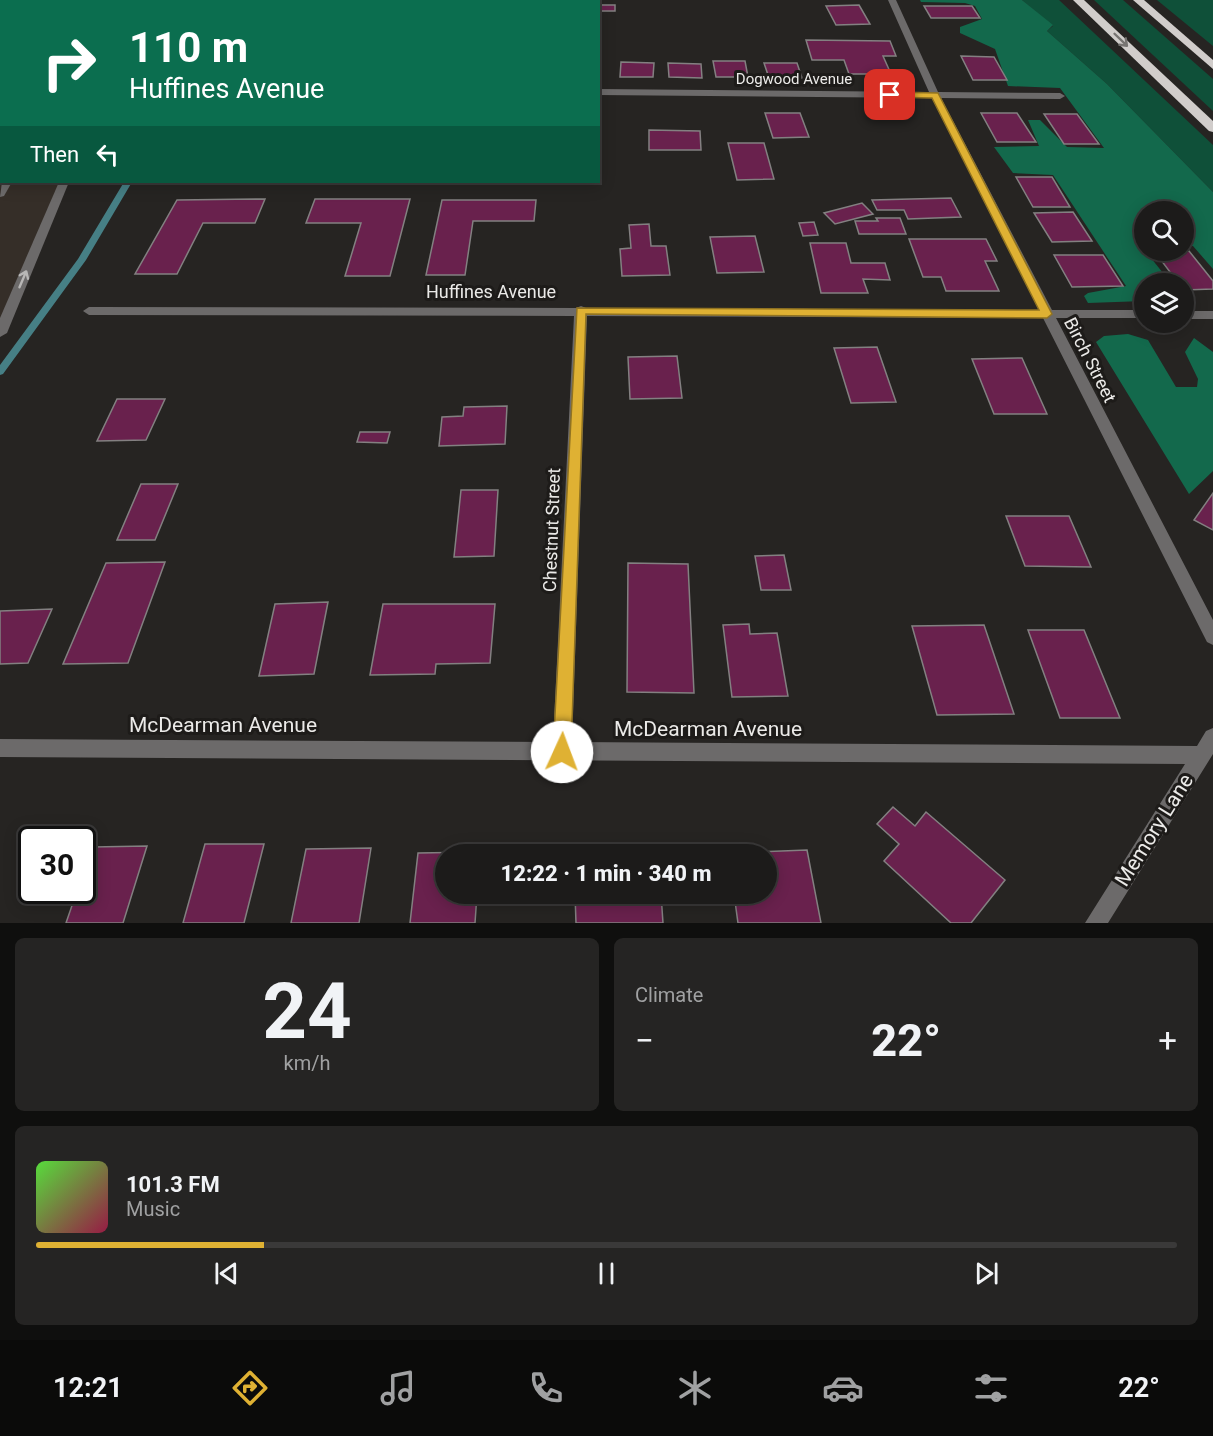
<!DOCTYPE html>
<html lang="en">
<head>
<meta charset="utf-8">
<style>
  body { margin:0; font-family:Roboto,sans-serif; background:#252423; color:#f1f3f6; height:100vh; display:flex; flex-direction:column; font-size:22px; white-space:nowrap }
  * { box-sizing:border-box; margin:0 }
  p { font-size:20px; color:#a0a1a2 }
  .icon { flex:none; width:33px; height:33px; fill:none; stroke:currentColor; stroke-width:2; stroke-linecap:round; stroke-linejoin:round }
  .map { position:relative; height:923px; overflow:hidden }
  .panel { display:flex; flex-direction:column; gap:15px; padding:15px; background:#0f0f0e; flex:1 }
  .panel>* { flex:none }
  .banner { position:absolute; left:0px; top:0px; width:600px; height:183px; box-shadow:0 3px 15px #0003,0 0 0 2px #3a3939; background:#0b6e4f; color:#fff; overflow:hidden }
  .fabs { position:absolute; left:1134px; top:201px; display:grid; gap:12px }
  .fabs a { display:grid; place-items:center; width:60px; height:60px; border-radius:50%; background:#1c1b1a; box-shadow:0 3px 15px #0003,0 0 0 2px #3a3939; font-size:30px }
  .speed { position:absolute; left:18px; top:826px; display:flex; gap:12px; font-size:30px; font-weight:700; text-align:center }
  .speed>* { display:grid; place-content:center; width:78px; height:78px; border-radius:50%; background:#1c1b1a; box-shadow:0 3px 15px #0003,0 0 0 2px #3a3939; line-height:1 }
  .speed .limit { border:3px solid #111; border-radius:9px; background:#fff; color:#111 }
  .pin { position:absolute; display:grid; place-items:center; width:51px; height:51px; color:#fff; margin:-26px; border-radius:12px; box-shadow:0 3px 9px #0006 }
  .me { position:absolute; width:66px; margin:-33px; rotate:2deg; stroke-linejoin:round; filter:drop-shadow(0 0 4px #0008) }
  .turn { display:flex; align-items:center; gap:21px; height:126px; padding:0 30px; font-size:27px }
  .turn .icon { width:78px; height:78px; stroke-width:2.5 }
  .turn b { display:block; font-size:42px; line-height:51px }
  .then { display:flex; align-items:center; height:57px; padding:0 30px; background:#0003; gap:12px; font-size:22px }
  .big { font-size:45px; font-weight:800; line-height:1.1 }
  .panel .tile { flex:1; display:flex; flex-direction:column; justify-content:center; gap:9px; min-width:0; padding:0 21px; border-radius:9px; background:#252423 }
  .panel .dial { align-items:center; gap:0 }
  .dial b { font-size:78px; line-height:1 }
  .song { display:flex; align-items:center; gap:18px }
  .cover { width:72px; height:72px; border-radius:9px; background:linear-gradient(135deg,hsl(110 70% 55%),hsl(340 70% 35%)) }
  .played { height:6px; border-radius:3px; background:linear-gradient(90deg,#dfb133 20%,#3a3939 20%) }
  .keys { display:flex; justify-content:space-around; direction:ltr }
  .heat { display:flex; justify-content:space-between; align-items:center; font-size:33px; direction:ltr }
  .panel .tiles { flex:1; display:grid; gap:15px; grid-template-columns:1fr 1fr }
  .tile:last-child { grid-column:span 2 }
  .trip { position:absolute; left:435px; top:844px; width:342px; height:60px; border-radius:30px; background:#1c1b1a; box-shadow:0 3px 15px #0003,0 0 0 2px #3a3939; font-weight:800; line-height:60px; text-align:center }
  .tab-bar { display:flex; height:96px; justify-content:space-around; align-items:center; background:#0b0b0a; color:#a0a1a2 }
  .tab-bar .icon { width:42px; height:42px }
  .tab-bar .current { color:#dfb133 }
  .tab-bar b { font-size:27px; color:#f1f3f6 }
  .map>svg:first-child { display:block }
  .built { fill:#352e28 }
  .green { fill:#0f5039 }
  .forest { fill:#13694c }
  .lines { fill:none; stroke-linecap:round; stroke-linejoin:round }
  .stream { fill:#467f85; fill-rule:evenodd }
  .building { fill:#69214d; stroke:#838081; stroke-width:1.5 }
  .minor { fill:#6c6a6a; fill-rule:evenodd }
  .tertiary { fill:#6c6a6a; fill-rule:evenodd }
  .motorway { fill:#d1cdcb; fill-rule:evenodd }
  .oneway { stroke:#777472 }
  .oneway2 { stroke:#b8b7b6 }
  .route { fill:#dfb133; stroke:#917321; stroke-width:1.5 }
  .labels { text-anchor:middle; stroke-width:6; stroke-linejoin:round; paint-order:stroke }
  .far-street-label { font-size:15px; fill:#ebeae8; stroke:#1d1b19 }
  .street-label { font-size:18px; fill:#ebeae8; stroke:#1d1b19 }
  .near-street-label { font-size:21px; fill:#ebeae8; stroke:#1d1b19 }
</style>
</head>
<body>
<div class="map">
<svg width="1213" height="923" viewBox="0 0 1213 923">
  <rect width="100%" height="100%" fill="#262422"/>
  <polygon class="built" points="0,173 2,182 64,182 0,333"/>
  <g class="green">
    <polygon points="1022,0 1059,0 1213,145 1213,192 1107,84 1047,31 1053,26"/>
    <polygon points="1094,0 1123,0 1213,79 1213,111"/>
    <polygon points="1157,0 1213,0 1213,46"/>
  </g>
  <g class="forest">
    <polygon points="920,0 1022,0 1053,25 1047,31 1107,84 1213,192 1213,269 1193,246 1184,246 1184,212 1144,212 1143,248 1171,283 1144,284 1144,301 1088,303 1084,296 1088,293 1126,286 1053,175 1013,173 994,147 1039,146 1028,120 1040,120 1067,147 1104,148 1060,88 1008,86 995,49 960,33 960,27 982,19 975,6 965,3 921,2"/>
    <polygon points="1128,334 1148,340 1176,387 1197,387 1198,379 1185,352 1194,338 1213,352 1213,471 1189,494 1096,342 1104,336"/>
  </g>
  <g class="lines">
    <g class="stream">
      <polygon points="334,0 341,0 332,2"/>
      <polygon points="124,182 132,182 86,260 3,374 0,375 0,365 78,259"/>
    </g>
  </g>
  <g class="building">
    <rect x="601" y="5" width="14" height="6"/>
    <polygon points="859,5 870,24 836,25 826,6"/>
    <polygon points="924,6 972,6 980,18 931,18"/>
    <polygon points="806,40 890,41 896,56 883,56 891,74 849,74 844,60 812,60"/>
    <polygon points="961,56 994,57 1007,80 973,80"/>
    <polygon points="713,61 745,61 748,77 716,77"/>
    <polygon points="621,62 654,63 653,77 620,77"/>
    <polygon points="668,63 701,64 702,78 669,77"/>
    <polygon points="764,63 797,63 802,78 769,78"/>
    <polygon points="765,113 800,113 809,137 773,138"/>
    <polygon points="981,113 1017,113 1036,142 997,142"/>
    <polygon points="1044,114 1077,114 1099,144 1064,144"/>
    <polygon points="649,130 700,131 701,150 649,150"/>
    <polygon points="728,143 764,143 774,179 737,180"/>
    <polygon points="1016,177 1052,177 1070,207 1033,207"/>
    <polygon points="951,198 961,217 908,219 904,210 877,210 872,200"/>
    <polygon points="265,199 255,223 203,223 177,274 135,274 177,200"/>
    <polygon points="315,199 410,199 390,276 345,276 361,223 306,223"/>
    <polygon points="442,200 536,200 534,221 473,221 465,275 426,275"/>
    <polygon points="862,203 873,214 835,224 824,213"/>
    <polygon points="1073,212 1092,241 1052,242 1034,213"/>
    <polygon points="876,218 900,218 906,234 859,234 855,221 878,221"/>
    <polygon points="814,222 818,235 803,236 799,223"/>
    <polygon points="649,224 651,246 666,246 670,275 622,276 620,249 631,248 629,225"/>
    <polygon points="755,236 764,272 717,273 710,237"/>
    <polygon points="909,239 986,239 997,261 985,261 999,291 946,291 941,277 923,277"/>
    <polygon points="810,243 846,243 851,263 885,263 890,280 863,279 868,293 821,293"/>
    <polygon points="1189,251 1213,281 1213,289 1184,290 1184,284 1179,284 1155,252"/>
    <polygon points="1054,255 1103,255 1123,286 1072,287"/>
    <polygon points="877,347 896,402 851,403 834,348"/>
    <polygon points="677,356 682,398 630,399 628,357"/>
    <polygon points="1022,358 1047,414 994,414 972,359"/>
    <polygon points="117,399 165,399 146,440 97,441"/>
    <polygon points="507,406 505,444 439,446 442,417 463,416 464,407"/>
    <polygon points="360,432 390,432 387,443 357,442"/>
    <polygon points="141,484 178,484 155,540 117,540"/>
    <polygon points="461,490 498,490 494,556 454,557"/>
    <polygon points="1213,493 1213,530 1194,520"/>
    <polygon points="1006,516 1069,516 1091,567 1025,566"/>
    <polygon points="784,555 791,590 761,590 755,556"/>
    <polygon points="165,562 128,663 63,664 106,563"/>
    <polygon points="628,563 688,564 694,693 627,692"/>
    <polygon points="328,602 314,674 259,676 275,604"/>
    <polygon points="383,604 495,604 490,663 436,664 435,674 370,675"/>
    <polygon points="52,609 28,663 0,664 0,611"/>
    <polygon points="749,624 750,634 777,633 788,696 732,697 723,625"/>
    <polygon points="984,625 1014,714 937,715 912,626"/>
    <polygon points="1028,630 1084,630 1120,718 1060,718"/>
    <polygon points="893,807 915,826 926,812 1005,880 971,923 951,923 884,861 899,844 877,824"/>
    <polygon points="205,844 264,844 244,923 183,923"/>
    <polygon points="147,846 123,923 66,923 77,891 82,891 82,874 92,847"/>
    <polygon points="371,848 359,923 291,923 306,849"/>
    <polygon points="807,850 821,923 738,923 734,894 766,894 766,855 729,853"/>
    <polygon points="480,852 480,855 446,855 446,894 477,894 475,923 410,923 418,853"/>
    <polygon points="575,894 661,894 663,923 576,923"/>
  </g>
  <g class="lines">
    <g class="minor">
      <polygon points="888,0 896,0 938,92 1060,93 1065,96 1060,99 941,98 1052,310 1144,310 1144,318 1056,318 1213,620 1213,645 1207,642 1043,318 587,316 572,742 1197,746 1206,731 1213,728 1213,754 1108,923 1085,923 1185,764 0,757 0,739 553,742 574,316 89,315 83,311 89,307 576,308 581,306 586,308 1039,310 932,98 598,95 598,89 929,92"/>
      <rect x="1184" y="311" width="29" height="8"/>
    </g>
    <g class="tertiary">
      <polygon points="182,0 191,0 181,2"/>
      <polygon points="221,0 230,0 220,2"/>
      <polygon points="2,182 12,182 4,196 0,197"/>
      <polygon points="59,182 69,182 7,333 0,337 0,318"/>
    </g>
    <g class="motorway">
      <polygon points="1073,0 1084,0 1213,121 1213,132 1209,131"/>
      <polygon points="1133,0 1144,0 1213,60 1213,69"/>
    </g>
  </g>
  <defs><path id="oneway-shaft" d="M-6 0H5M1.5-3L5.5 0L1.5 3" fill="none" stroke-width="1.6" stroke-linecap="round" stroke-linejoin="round" transform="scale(1.5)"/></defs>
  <use class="oneway" href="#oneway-shaft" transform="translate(1121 40) rotate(44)"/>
  <use class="oneway2" href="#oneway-shaft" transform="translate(23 279) rotate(-67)"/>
  <polygon class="route" points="890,92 938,93 1052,314 1047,318 586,314 571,752 568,758 562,760 556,758 553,752 577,308 1039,310 932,98 887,97"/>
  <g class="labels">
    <g class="far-street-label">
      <text x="794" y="84">Dogwood Avenue</text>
    </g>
    <g class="street-label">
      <text x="491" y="298">Huffines Avenue</text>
      <text transform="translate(1090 360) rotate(63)" y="6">Birch Street</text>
      <text transform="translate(552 530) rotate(-88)" y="6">Chestnut Street</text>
    </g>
    <g class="near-street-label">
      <text x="223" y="732">McDearman Avenue</text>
      <text x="708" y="736">McDearman Avenue</text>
      <text transform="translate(1154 830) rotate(-58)" y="7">Memory Lane</text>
    </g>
  </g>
</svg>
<div class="fabs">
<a><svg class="icon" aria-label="search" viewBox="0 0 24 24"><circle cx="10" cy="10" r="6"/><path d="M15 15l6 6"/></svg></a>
<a><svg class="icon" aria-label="layers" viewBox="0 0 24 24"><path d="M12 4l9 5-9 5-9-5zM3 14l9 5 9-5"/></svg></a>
</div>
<div class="speed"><div class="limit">30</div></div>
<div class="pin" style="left:890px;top:95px;background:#d93025"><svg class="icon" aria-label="arrive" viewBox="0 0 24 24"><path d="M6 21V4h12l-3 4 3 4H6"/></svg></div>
<svg class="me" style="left:562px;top:752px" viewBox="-20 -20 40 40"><circle r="19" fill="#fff"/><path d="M0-13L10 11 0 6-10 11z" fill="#dfb133"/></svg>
<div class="trip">12:22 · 1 min · 340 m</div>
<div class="banner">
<div class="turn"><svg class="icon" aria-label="right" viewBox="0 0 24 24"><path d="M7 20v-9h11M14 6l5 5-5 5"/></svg><div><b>110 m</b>Huffines Avenue</div></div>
<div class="then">Then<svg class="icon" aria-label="left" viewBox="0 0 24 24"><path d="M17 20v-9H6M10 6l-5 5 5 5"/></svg></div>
</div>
</div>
<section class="panel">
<div class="tiles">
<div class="tile dial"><b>24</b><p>km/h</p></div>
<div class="tile"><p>Climate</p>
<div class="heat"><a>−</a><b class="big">22°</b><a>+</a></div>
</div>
<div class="tile">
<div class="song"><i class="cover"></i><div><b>101.3 FM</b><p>Music</p></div></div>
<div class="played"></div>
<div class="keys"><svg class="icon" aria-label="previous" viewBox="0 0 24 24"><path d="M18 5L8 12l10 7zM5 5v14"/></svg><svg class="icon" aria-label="pause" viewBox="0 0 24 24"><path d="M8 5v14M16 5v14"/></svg><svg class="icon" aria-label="next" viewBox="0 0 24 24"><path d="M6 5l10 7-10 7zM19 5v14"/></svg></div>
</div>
</div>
</section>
<nav class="tab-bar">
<b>12:21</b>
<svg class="icon current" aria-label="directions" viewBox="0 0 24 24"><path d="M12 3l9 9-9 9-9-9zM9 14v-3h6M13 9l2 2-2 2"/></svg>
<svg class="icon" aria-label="music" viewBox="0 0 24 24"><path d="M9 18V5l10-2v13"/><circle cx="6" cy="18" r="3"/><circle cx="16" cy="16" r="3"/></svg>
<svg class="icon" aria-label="phone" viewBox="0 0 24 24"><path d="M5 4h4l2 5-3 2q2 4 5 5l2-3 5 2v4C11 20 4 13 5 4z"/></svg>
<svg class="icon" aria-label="climate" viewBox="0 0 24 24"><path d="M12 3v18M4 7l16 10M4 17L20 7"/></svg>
<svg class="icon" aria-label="car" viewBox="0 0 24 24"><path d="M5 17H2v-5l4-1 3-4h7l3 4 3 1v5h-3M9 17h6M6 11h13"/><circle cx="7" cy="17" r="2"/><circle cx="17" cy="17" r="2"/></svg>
<svg class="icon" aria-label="filters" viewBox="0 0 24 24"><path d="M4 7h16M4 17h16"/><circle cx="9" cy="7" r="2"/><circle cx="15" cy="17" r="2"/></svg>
<b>22°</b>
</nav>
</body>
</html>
